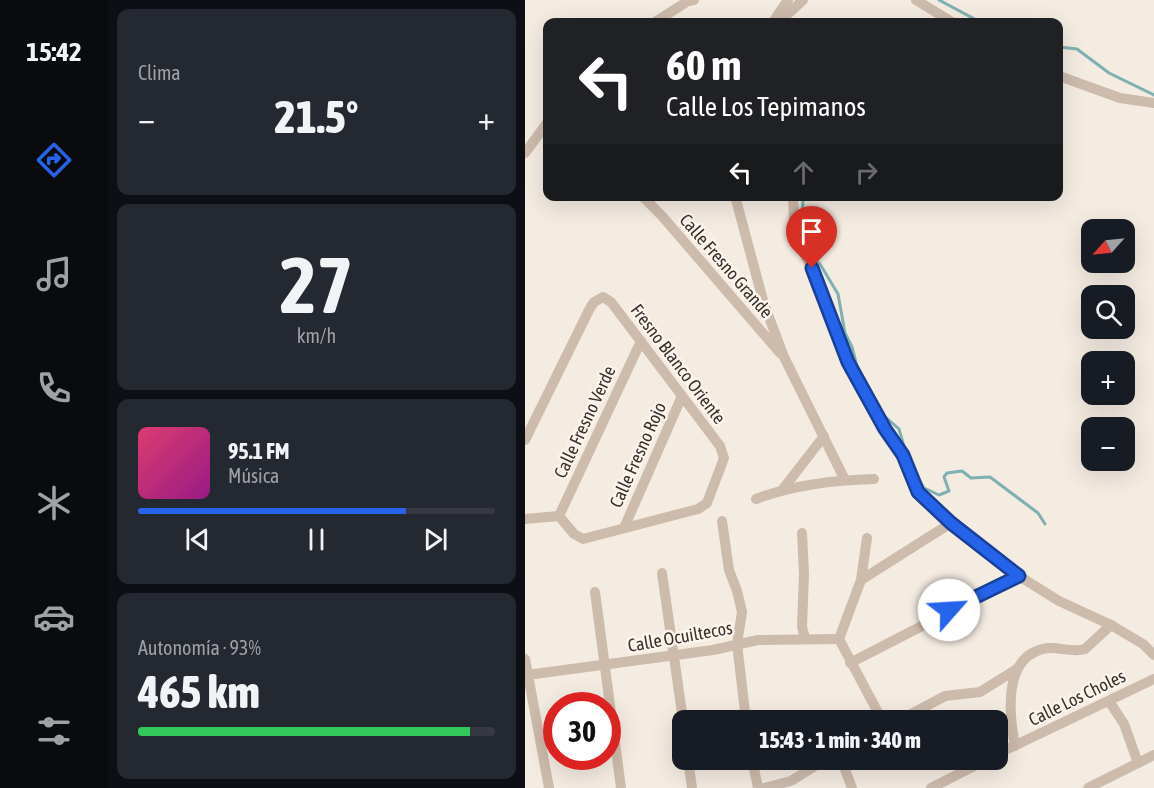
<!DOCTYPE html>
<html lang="es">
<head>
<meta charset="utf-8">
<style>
  body { margin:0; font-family:"Asap Condensed",sans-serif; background:#242831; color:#f1f3f6; height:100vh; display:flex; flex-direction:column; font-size:22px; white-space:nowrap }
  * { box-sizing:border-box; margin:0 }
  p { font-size:20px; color:#9ea1a6 }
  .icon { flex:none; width:33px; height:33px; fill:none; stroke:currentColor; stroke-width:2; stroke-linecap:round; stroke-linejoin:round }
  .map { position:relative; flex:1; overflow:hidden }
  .side { display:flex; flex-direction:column; gap:9px; padding:9px; background:#0d0f14; width:417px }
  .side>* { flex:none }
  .guide { position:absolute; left:18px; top:18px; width:520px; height:183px; border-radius:12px; box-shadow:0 6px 24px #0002; background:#202124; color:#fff; overflow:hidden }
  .needle { width:39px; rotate:243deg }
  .controls { position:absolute; left:556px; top:219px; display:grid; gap:12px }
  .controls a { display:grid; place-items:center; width:54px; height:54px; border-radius:12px; background:#171b24; box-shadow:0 6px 24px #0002; font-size:30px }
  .speed { position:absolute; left:18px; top:692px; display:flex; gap:12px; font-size:30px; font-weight:700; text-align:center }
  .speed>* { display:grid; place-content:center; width:78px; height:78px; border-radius:50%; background:#171b24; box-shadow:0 6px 24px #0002; line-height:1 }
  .speed .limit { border:9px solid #d22; background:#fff; color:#111 }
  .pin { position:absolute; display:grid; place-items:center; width:51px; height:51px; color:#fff; margin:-62px -26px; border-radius:50% 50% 50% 0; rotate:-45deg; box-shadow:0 0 6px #0007 }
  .pin .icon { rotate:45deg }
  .me { position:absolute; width:66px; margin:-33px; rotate:64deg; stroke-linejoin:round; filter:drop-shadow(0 0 4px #0008) }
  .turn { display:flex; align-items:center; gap:21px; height:126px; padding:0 24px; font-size:27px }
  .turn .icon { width:78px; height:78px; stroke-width:2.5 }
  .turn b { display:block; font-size:42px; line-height:51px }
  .lanes { display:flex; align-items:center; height:57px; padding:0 24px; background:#0003; justify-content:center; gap:30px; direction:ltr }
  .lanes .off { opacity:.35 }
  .big { font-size:45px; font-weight:800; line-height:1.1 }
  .side .card { flex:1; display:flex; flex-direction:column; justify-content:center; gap:9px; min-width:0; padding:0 21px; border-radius:12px; background:#242831 }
  .side .dial { align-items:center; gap:0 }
  .dial b { font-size:78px; line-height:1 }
  .song { display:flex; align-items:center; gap:18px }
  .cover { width:72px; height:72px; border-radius:9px; background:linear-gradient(135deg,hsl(340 70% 55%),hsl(310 70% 35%)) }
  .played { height:6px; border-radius:3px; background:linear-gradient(90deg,#2563eb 75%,#363941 75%) }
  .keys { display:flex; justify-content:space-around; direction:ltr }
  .heat { display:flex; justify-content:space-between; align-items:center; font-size:33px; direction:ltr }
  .charge { height:9px; border-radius:4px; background:linear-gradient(90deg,#34c759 93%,#363941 0) }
  .trip { position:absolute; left:147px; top:710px; width:336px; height:60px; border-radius:12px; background:#171b24; box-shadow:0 6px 24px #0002; font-weight:800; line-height:60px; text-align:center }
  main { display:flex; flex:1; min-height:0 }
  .tab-bar { display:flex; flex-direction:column; width:108px; justify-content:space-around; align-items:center; background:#090b0e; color:#9ea1a6 }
  .tab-bar .icon { width:42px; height:42px }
  .tab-bar .on { color:#2563eb }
  .tab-bar b { font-size:27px; color:#f1f3f6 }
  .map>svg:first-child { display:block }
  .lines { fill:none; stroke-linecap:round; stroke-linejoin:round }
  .stream { stroke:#7fb0b2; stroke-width:3 }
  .street { stroke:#cdbbac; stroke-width:10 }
  .route-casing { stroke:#184099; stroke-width:15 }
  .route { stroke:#2563eb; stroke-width:10 }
  .labels { text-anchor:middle; stroke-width:5; stroke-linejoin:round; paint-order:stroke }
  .street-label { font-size:18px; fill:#3b302b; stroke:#fbf5ee }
</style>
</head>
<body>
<main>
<nav class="tab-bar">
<b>15:42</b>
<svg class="icon on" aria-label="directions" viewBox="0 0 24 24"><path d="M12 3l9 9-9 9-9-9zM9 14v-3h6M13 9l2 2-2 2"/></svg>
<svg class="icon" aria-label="music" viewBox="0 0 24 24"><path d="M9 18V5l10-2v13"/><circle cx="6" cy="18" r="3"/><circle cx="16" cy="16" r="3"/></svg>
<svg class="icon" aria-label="phone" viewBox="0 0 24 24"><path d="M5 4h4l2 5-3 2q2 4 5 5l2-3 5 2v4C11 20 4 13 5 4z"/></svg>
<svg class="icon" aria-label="climate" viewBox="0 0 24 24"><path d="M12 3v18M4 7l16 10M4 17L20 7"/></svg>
<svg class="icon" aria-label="car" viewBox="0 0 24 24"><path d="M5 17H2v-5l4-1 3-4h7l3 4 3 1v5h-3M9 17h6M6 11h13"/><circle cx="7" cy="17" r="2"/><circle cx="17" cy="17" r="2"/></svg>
<svg class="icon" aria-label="filters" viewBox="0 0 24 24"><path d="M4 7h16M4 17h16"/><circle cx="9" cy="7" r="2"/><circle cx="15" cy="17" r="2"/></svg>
</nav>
<section class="side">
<div class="card"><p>Clima</p>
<div class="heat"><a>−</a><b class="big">21.5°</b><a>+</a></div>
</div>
<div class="card dial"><b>27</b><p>km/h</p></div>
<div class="card">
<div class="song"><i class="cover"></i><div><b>95.1 FM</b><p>Música</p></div></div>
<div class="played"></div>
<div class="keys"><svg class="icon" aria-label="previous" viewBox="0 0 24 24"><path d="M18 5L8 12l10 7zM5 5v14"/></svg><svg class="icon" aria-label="pause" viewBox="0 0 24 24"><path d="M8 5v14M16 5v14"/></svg><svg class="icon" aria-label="next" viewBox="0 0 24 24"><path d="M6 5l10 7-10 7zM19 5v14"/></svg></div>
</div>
<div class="card"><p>Autonomía · 93%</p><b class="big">465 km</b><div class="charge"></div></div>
</section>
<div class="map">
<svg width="629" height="788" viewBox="0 0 629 788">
  <rect width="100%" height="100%" fill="#f4ebe1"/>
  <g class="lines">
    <g class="stream">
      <polyline points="414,0 455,22"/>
      <polyline points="534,47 552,49 584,73 629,95"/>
      <polyline points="277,235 278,196"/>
      <polyline points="285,255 295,264 313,294 320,333 327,347 334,374 345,391"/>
      <polyline points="357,414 374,429 380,450"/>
      <polyline points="391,475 399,488 414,495 424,491 419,477 422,473 437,471 446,478 465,477 513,513 520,524"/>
    </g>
    <g class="street">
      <polyline points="391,0 427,22"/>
      <polyline points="130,22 163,1 169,0"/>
      <polyline points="248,22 263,0"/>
      <polyline points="254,22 278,0"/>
      <polyline points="534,76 595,98 629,103"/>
      <polyline points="0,153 22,123"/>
      <polyline points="117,196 137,216 255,353"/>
      <polyline points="210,196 239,304 259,357 320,480"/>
      <polyline points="268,196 269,221 276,248 293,279 299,300 323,362 360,429 378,455 393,492 426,523 494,576 534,601 586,625 618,644 629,655"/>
      <polyline points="0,440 64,310 69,302 78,297 86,302 195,446 199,458 182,503 173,509 58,539 49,534 34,516 0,519"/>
      <polyline points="258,489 299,436"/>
      <path d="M 231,499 C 268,485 309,480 349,479"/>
      <polyline points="34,516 116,341"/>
      <polyline points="197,521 204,570 212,591 217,612 212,644 221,720"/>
      <polyline points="99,528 157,396"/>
      <polyline points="277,533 279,574 277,627 280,638"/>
      <polyline points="137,573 158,720"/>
      <polyline points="336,580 426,523"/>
      <polyline points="70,592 96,788"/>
      <polyline points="314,639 336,580 342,538"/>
      <polyline points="314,639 357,720"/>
      <polyline points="0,659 24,788"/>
      <polyline points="325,663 494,576"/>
      <polyline points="2,675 188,650 233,640 314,639"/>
      <polyline points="584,701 599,724 613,763"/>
      <polyline points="375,720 420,696 455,692 492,669"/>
      <path d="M 490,746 C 484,714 477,654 523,648 C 535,647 548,653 560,649 L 586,625"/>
      <polyline points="472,754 629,679"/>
      <polyline points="163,759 167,788"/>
      <polyline points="227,759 233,788"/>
      <polyline points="316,759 327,788"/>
      <polyline points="239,788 266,781 301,759"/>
      <polyline points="406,788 463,759"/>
      <polyline points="563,788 629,755"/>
    </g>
  </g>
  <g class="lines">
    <defs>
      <polyline id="route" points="287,268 323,362 360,429 378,455 393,492 426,523 494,576 424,610"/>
    </defs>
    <use href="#route" class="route-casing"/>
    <use href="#route" class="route"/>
  </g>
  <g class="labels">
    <g class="street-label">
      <text transform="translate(201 266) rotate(49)" y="6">Calle Fresno Grande</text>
      <text transform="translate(153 364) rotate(53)" y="6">Fresno Blanco Oriente</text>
      <text transform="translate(60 422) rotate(-65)" y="6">Calle Fresno Verde</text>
      <text transform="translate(113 455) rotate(-66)" y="6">Calle Fresno Rojo</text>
      <text transform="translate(155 637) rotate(-10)" y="6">Calle Ocuiltecos</text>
      <text transform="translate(552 698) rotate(-26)" y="6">Calle Los Choles</text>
    </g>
  </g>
</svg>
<div class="controls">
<a><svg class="needle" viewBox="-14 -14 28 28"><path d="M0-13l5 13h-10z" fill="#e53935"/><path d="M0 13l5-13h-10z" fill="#9ea1a6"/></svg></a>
<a><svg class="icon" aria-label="search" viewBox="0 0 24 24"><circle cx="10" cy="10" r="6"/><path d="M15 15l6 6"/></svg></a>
<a>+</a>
<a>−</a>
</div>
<div class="speed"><div class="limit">30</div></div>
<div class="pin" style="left:287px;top:268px;background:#d93025"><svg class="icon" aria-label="arrive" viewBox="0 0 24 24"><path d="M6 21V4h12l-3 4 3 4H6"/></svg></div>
<svg class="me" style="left:424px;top:610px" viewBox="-20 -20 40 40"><circle r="19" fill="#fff"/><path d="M0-13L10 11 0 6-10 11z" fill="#2563eb"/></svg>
<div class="trip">15:43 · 1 min · 340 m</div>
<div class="guide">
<div class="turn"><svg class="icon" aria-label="left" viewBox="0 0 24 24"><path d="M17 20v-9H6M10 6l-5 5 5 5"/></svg><div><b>60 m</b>Calle Los Tepimanos</div></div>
<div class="lanes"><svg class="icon" aria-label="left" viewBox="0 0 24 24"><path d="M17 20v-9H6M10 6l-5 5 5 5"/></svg><svg class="icon off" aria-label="ahead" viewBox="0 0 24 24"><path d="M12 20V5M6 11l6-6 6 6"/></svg><svg class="icon off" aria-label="right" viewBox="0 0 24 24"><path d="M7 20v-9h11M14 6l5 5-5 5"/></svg></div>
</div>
</div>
</main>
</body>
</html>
